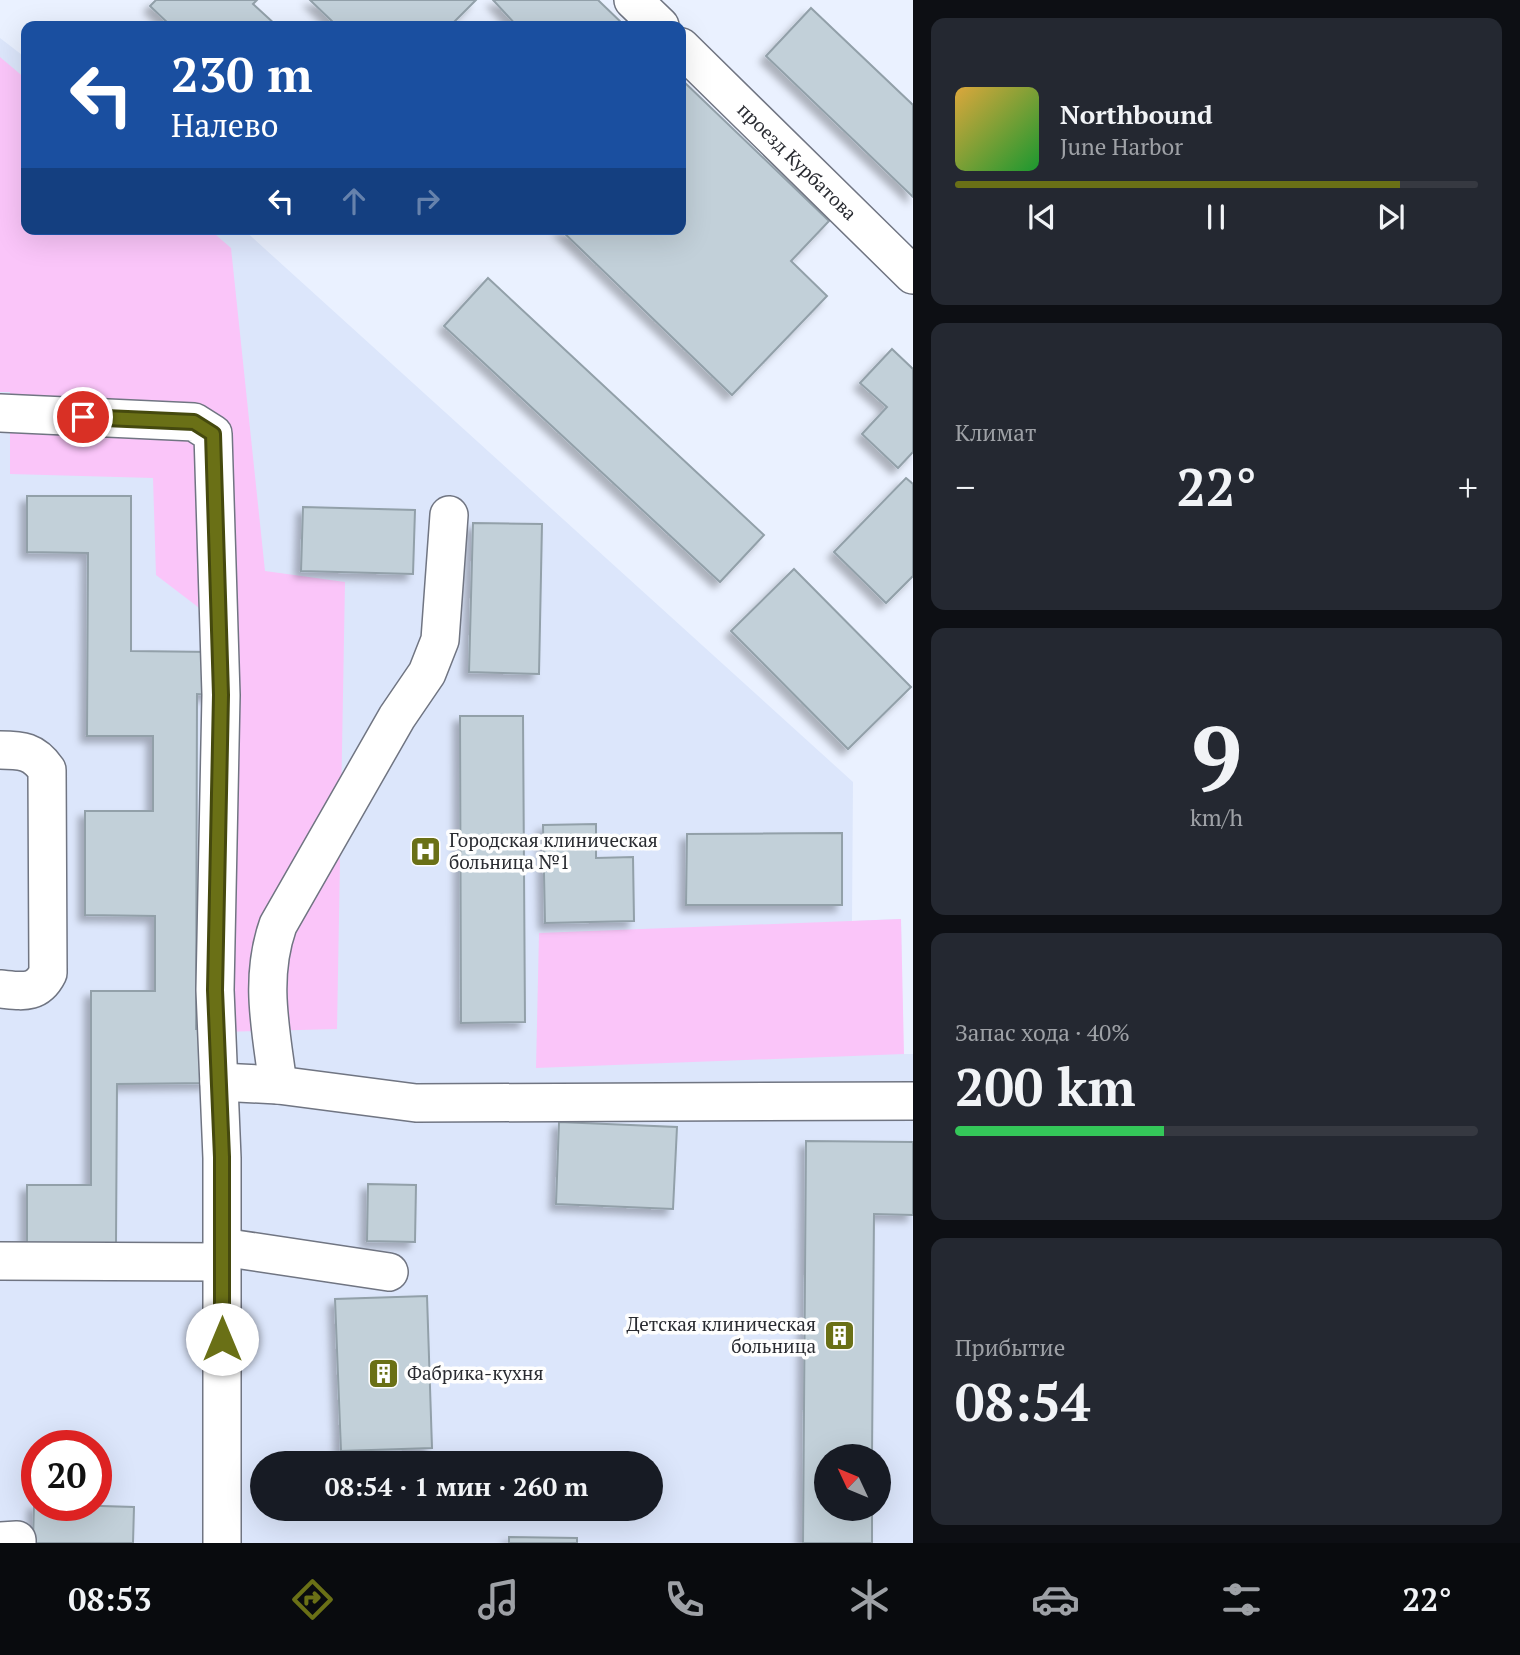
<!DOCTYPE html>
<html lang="ru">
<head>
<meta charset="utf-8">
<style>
  body { margin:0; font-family:"PT Serif",serif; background:#242831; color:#f1f3f6; height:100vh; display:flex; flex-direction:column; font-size:26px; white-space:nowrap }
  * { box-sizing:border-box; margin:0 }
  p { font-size:23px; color:#9ea1a6 }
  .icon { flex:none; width:38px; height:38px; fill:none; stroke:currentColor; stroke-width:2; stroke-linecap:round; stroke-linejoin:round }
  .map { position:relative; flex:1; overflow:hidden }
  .details { display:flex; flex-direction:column; gap:18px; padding:18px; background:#0d0f14; width:607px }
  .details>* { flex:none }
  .top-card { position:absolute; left:21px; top:21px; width:665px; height:214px; border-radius:14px; box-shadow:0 7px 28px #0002; background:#1a4fa0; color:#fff; overflow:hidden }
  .needle { width:46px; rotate:314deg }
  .fabs { position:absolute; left:814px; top:1444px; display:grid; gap:14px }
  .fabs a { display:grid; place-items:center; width:77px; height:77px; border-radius:50%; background:#171b24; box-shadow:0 7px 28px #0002; font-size:35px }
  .speed { position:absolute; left:21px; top:1430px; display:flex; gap:14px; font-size:35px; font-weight:700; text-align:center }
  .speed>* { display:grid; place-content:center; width:91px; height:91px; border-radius:50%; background:#171b24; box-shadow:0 7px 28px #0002; line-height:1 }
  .speed .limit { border:10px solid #d22; background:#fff; color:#111 }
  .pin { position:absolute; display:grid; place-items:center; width:60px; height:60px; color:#fff; margin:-30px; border:4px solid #fff; border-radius:50%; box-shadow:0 2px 7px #0007 }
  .me { position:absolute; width:77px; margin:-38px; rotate:0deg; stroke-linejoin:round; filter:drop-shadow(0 0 5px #0008) }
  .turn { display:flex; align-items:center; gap:24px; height:147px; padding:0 35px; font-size:32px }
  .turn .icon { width:91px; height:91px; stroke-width:2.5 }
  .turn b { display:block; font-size:49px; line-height:60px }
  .lanes { display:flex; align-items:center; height:66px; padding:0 35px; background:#0003; justify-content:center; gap:35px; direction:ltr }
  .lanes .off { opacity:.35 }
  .big { font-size:52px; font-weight:800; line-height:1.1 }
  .details .card { flex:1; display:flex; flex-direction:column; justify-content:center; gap:10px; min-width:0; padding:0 24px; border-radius:14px; background:#242831 }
  .details .dial { align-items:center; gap:0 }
  .dial b { font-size:91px; line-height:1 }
  .song { display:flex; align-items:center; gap:21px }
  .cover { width:84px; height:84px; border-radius:10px; background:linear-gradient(135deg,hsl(40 70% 55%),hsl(130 70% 35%)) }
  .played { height:7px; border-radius:4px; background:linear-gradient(90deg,#6a7016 85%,#363941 85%) }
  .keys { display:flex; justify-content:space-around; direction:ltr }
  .heat { display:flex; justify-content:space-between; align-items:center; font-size:38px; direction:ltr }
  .charge { height:10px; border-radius:5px; background:linear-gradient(90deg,#34c759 40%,#363941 0) }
  .trip { position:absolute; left:250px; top:1451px; width:413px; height:70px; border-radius:35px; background:#171b24; box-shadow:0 7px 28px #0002; font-weight:800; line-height:70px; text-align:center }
  .tab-bar { display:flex; height:112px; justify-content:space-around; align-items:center; background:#090b0e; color:#9ea1a6 }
  .tab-bar .icon { width:49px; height:49px }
  .tab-bar .selected { color:#6a7016 }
  .tab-bar b { font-size:32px; color:#f1f3f6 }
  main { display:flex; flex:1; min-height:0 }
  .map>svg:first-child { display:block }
  .built { fill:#dce6fb; fill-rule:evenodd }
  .green { fill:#fac5f9 }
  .building { fill:#c2d0d9; stroke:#92a0a9; stroke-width:2; filter:url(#shadow) }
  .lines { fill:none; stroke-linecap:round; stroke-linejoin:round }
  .minor-casing { stroke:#707582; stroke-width:40 }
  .minor { stroke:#fff; stroke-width:37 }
  .route-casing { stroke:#45490e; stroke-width:18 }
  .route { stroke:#6a7016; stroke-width:12 }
  .labels { text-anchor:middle; stroke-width:7; stroke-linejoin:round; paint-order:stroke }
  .street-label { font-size:19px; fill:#292b31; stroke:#fefefe }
  .poi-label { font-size:19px; fill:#292b31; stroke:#fefefe; text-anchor:start }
</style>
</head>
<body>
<main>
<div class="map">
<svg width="913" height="1543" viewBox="0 0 913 1543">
  <defs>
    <filter id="shadow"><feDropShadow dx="-6" dy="6" stdDeviation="3.5" flood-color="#0004"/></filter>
  </defs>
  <rect width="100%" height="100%" fill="#eaf1ff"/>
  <path class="built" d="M 0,38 L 26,58 L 26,229 L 243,229 L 853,782 L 852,921 L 901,919 L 903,1054 L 913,1054 L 913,1543 L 0,1543 ZM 37,1446 L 96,1446 L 96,1505 L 37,1505 ZM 826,1456 L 878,1456 L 878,1508 L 826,1508 ZM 262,1463 L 651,1463 L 651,1508 L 262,1508 Z"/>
  <g class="green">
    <polygon points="0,57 26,79 26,229 209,229 231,248 265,571 345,582 337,1029 222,1032 232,633 156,575 153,478 10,474 10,392 0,392"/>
    <polygon points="901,919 904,1054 536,1068 539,933"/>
  </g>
  <g class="building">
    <polygon points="156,0 257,0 253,4 277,26 171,26 150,6"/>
    <polygon points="310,0 476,0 450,26 337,26"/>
    <polygon points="493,0 598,0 625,26 517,26"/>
    <polygon points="811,8 913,105 913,197 766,56"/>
    <polygon points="681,79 829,221 791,261 827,296 732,395 560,229 681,229"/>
    <polygon points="488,278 764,535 720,582 444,326"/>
    <polygon points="892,349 913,369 913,452 898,468 862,434 887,407 860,383"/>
    <polygon points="906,478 913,484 913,576 886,603 834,552"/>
    <polygon points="27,496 131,496 131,651 212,652 212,695 197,694 196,1029 209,1029 209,1083 117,1084 116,1244 27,1244 27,1185 91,1185 91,991 155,991 155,916 85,915 85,811 153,811 153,736 87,736 88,553 27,552"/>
    <polygon points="303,507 415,510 413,574 301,571"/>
    <polygon points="473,523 542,524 539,674 469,672"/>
    <polygon points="794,569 911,687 848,749 731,631"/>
    <polygon points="460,716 523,716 525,1022 461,1023"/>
    <polygon points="596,824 596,858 633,857 634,921 545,923 543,825"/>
    <polygon points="842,833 842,905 686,905 687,834"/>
    <polygon points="559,1122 677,1127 673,1209 556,1204"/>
    <polygon points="806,1141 913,1142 913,1215 874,1214 872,1456 826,1456 826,1508 872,1508 872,1543 803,1543"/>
    <polygon points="368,1184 416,1185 415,1242 367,1241"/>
    <polygon points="427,1296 432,1448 341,1451 335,1299"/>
    <polygon points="34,1504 134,1507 133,1543 33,1543"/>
    <polygon points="509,1537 577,1538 577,1543 509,1543"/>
  </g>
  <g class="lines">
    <defs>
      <g id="minor">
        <polyline points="633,0 660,26"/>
        <path id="s1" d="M 681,47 L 913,275"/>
        <polyline points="0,413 194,422 213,434 221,695 215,990 222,1158 222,1543"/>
        <path d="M 0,750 C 22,750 34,751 47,770 L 48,973 C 37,995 22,991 0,989"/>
        <polyline points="219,1082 278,1085 416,1103 913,1101"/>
        <path d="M 278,1085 C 271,1030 259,979 278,925 L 397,717 L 427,673 L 440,640 L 449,515"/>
        <polyline points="222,1247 389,1272"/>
        <polyline points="0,1261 222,1262"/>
        <polyline points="0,1541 17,1540 17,1543"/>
      </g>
    </defs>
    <use href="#minor" class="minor-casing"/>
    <use href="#minor" class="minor"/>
  </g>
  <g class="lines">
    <defs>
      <polyline id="route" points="83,417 194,422 213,434 221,695 215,990 222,1157 222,1339"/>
    </defs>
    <use href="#route" class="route-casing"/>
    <use href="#route" class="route"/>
  </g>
  <defs>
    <symbol id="hospital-square" viewBox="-11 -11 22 22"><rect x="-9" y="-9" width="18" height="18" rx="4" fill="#6a7016" stroke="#fefefe"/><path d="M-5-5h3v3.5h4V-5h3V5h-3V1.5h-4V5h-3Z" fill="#fff"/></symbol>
    <symbol id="building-square" viewBox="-11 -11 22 22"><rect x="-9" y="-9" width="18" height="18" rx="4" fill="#6a7016" stroke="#fefefe"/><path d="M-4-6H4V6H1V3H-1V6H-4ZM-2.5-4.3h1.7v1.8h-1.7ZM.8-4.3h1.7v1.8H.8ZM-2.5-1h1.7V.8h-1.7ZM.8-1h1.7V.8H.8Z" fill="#fff"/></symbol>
  </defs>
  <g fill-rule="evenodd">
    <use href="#hospital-square" x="408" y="834" width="35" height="35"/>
    <use href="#building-square" x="822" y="1318" width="35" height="35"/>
    <use href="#building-square" x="366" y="1356" width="35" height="35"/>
  </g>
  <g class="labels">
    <g class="street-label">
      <text dy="7" stroke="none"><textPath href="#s1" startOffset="163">проезд Курбатова</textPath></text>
    </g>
    <g class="poi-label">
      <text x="449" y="847">Городская клиническая<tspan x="449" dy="22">больница №1</tspan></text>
      <text x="816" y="1331" text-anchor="end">Детская клиническая<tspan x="816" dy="22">больница</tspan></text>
      <text x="407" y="1380">Фабрика-кухня</text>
    </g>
  </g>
</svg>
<div class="fabs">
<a><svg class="needle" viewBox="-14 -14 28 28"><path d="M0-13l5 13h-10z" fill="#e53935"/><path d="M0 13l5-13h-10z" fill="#9ea1a6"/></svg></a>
</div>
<div class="speed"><div class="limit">20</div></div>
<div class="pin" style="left:83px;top:417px;background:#d93025"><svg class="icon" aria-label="arrive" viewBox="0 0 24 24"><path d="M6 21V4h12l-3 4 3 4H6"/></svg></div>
<svg class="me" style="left:222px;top:1339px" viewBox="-20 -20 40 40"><circle r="19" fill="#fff"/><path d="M0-13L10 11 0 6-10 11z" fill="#6a7016"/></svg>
<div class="trip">08:54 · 1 мин · 260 m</div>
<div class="top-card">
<div class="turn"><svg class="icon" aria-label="left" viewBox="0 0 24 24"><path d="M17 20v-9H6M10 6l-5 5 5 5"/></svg><div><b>230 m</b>Налево</div></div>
<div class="lanes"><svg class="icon" aria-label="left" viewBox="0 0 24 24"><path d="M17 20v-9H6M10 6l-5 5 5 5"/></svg><svg class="icon off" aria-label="ahead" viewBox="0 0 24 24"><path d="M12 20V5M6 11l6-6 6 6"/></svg><svg class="icon off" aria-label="right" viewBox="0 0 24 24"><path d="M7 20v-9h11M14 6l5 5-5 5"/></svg></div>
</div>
</div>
<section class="details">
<div class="card">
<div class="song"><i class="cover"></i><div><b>Northbound</b><p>June Harbor</p></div></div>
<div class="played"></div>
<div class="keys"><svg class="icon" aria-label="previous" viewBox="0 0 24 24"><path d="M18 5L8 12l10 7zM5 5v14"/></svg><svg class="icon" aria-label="pause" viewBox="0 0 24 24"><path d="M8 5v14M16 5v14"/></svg><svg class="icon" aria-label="next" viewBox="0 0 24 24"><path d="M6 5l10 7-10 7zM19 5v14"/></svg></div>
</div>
<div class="card"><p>Климат</p>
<div class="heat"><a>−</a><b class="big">22°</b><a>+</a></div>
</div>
<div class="card dial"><b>9</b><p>km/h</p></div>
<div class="card"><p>Запас хода · 40%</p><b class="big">200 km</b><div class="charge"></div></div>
<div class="card"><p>Прибытие</p><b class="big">08:54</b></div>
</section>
</main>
<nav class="tab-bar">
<b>08:53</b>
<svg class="icon selected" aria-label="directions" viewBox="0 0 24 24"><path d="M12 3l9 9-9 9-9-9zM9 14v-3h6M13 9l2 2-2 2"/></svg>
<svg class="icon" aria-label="music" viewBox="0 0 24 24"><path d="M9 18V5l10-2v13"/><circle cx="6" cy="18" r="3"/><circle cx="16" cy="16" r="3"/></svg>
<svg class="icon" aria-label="phone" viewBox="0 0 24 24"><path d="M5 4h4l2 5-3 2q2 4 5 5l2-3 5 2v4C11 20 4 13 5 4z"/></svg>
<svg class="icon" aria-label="climate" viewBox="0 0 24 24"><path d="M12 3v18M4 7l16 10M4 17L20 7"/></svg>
<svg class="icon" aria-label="car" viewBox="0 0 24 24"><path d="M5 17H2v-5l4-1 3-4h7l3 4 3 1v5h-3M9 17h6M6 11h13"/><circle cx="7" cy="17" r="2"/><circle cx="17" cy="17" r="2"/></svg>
<svg class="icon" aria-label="filters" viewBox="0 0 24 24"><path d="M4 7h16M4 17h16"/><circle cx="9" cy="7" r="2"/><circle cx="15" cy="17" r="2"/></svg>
<b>22°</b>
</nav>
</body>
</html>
